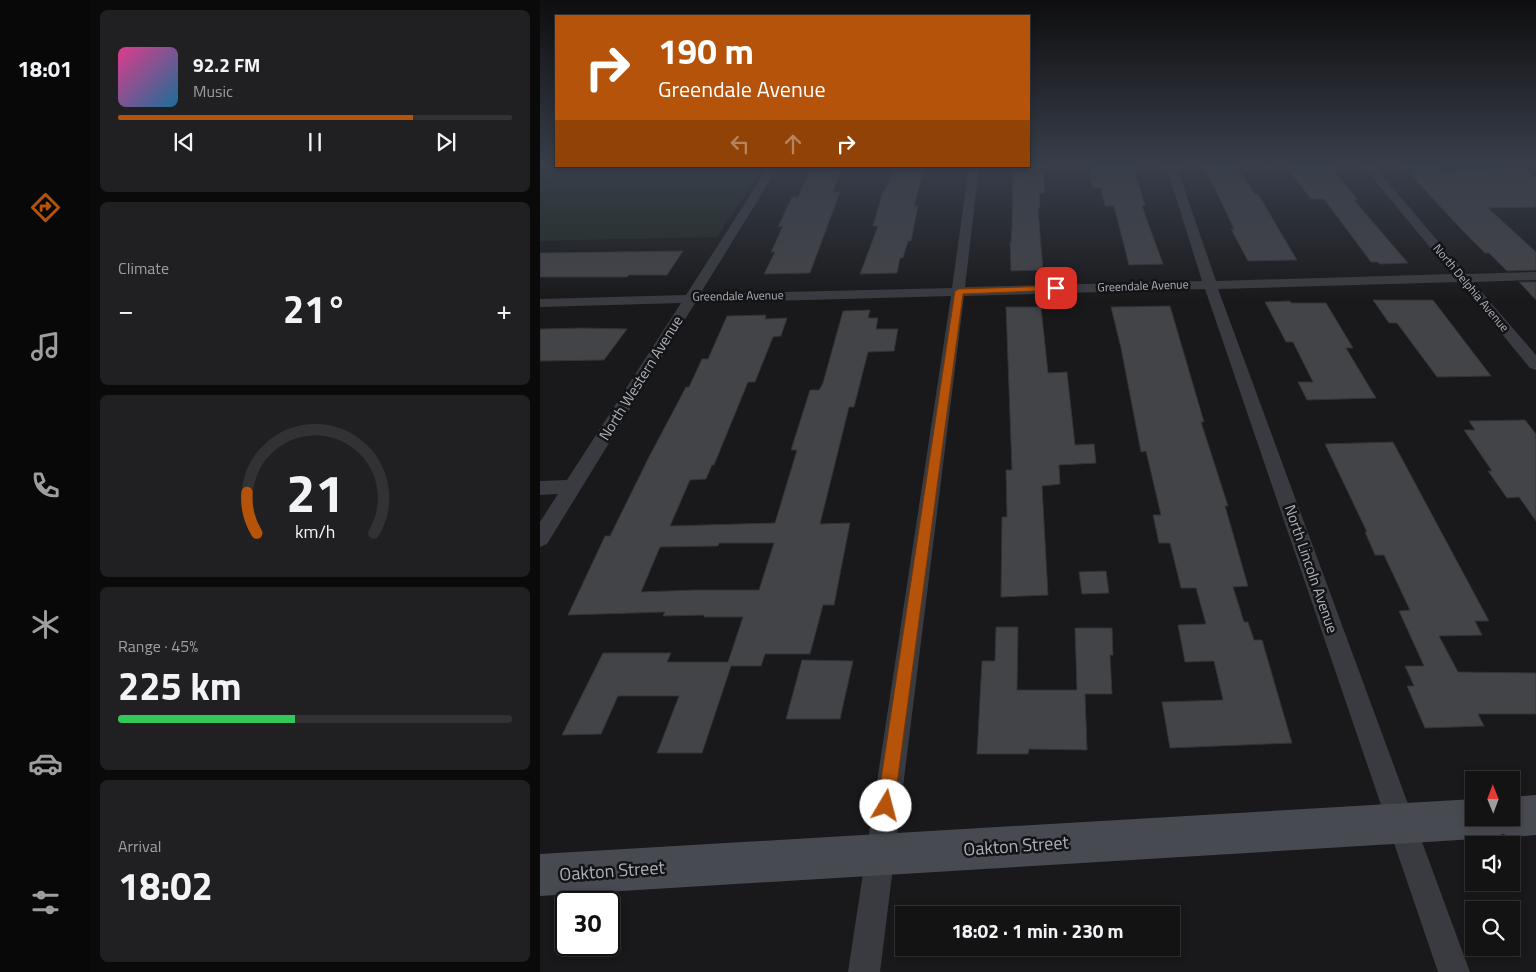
<!DOCTYPE html>
<html lang="en">
<head>
<meta charset="utf-8">
<style>
  body { margin:0; font-family:"Titillium Web",sans-serif; background:#202022; color:#f1f3f6; height:100vh; display:flex; flex-direction:column; font-size:19px; white-space:nowrap }
  * { box-sizing:border-box; margin:0 }
  p { font-size:16px; color:#9d9ea0 }
  .icon { flex:none; width:28px; height:28px; fill:none; stroke:currentColor; stroke-width:2; stroke-linecap:round; stroke-linejoin:round }
  .map { position:relative; flex:1; overflow:hidden }
  .details { display:flex; flex-direction:column; gap:10px; padding:10px; background:#0a0a0b; width:450px }
  .details>* { flex:none }
  .hud { position:absolute; left:15px; top:15px; width:475px; height:152px; border-radius:0px; box-shadow:0 2px 8px #0003,0 0 0 1px #323234; background:#b45309; color:#fff; overflow:hidden }
  .needle { width:32px; rotate:359deg }
  .tools { position:absolute; left:925px; top:771px; display:grid; gap:10px }
  .tools a { display:grid; place-items:center; width:55px; height:55px; border-radius:0px; background:#131314; box-shadow:0 2px 8px #0003,0 0 0 1px #323234; font-size:25px }
  .speed { position:absolute; left:15px; top:891px; display:flex; gap:10px; font-size:25px; font-weight:700; text-align:center }
  .speed>* { display:grid; place-content:center; width:65px; height:65px; border-radius:50%; background:#131314; box-shadow:0 2px 8px #0003,0 0 0 1px #323234; line-height:1 }
  .speed .limit { border:2px solid #111; border-radius:8px; background:#fff; color:#111 }
  .pin { position:absolute; display:grid; place-items:center; width:42px; height:42px; color:#fff; margin:-21px; border-radius:10px; box-shadow:0 2px 8px #0006 }
  .me { position:absolute; width:55px; margin:-28px; rotate:8deg; stroke-linejoin:round; filter:drop-shadow(0 0 4px #0008) }
  .turn { display:flex; align-items:center; gap:18px; height:105px; padding:0 20px; font-size:22px }
  .turn .icon { width:65px; height:65px; stroke-width:2.5 }
  .turn b { display:block; font-size:35px; line-height:42px }
  .lanes { display:flex; align-items:center; height:48px; padding:0 20px; background:#0003; justify-content:center; gap:25px; direction:ltr }
  .lanes .off { opacity:.35 }
  .big { font-size:38px; font-weight:700; line-height:1.1 }
  .details .widget { flex:1; display:flex; flex-direction:column; justify-content:center; gap:8px; min-width:0; padding:0 18px; border-radius:8px; background:#202022 }
  .details .dial { align-items:center; gap:0 }
  .dial svg { height:130px; overflow:visible; fill:none; stroke:#323234; stroke-width:7; stroke-linecap:round; text-anchor:middle }
  .dial text { fill:#f1f3f6; stroke:none }
  .song { display:flex; align-items:center; gap:15px }
  .cover { width:60px; height:60px; border-radius:8px; background:linear-gradient(135deg,hsl(330 70% 55%),hsl(200 70% 35%)) }
  .played { height:5px; border-radius:2px; background:linear-gradient(90deg,#b45309 75%,#323234 75%) }
  .keys { display:flex; justify-content:space-around; direction:ltr }
  .heat { display:flex; justify-content:space-between; align-items:center; font-size:28px; direction:ltr }
  .charge { height:8px; border-radius:4px; background:linear-gradient(90deg,#34c759 45%,#323234 0) }
  .trip { position:absolute; left:355px; top:906px; width:285px; height:50px; border-radius:0px; background:#131314; box-shadow:0 2px 8px #0003,0 0 0 1px #323234; font-weight:700; line-height:50px; text-align:center }
  main { display:flex; flex:1; min-height:0 }
  .tab-bar { display:flex; flex-direction:column; width:90px; justify-content:space-around; align-items:center; background:#080808; color:#9d9ea0 }
  .tab-bar .icon { width:35px; height:35px }
  .tab-bar .current { color:#b45309 }
  .tab-bar b { font-size:22px; color:#f1f3f6 }
  .map>svg:first-child { display:block }
  .green { fill:#202921 }
  .building { fill:#434448; stroke:#333337; fill-rule:evenodd }
  .lines { fill:none; stroke-linecap:round; stroke-linejoin:round }
  .street { fill:#3a3b40; fill-rule:evenodd }
  .secondary { fill:#474a50; fill-rule:evenodd }
  .route { fill:#b45309; stroke:#753606 }
  .labels { text-anchor:middle; stroke-width:5; stroke-linejoin:round; paint-order:stroke }
  .far-street-label { font-size:12px; fill:#abb1bb; stroke:#141416 }
  .street-label { font-size:15px; fill:#abb1bb; stroke:#141416 }
  .near-street-label { font-size:18px; fill:#abb1bb; stroke:#141416 }
</style>
</head>
<body>
<main>
<nav class="tab-bar">
<b>18:01</b>
<svg class="icon current" aria-label="directions" viewBox="0 0 24 24"><path d="M12 3l9 9-9 9-9-9zM9 14v-3h6M13 9l2 2-2 2"/></svg>
<svg class="icon" aria-label="music" viewBox="0 0 24 24"><path d="M9 18V5l10-2v13"/><circle cx="6" cy="18" r="3"/><circle cx="16" cy="16" r="3"/></svg>
<svg class="icon" aria-label="phone" viewBox="0 0 24 24"><path d="M5 4h4l2 5-3 2q2 4 5 5l2-3 5 2v4C11 20 4 13 5 4z"/></svg>
<svg class="icon" aria-label="climate" viewBox="0 0 24 24"><path d="M12 3v18M4 7l16 10M4 17L20 7"/></svg>
<svg class="icon" aria-label="car" viewBox="0 0 24 24"><path d="M5 17H2v-5l4-1 3-4h7l3 4 3 1v5h-3M9 17h6M6 11h13"/><circle cx="7" cy="17" r="2"/><circle cx="17" cy="17" r="2"/></svg>
<svg class="icon" aria-label="filters" viewBox="0 0 24 24"><path d="M4 7h16M4 17h16"/><circle cx="9" cy="7" r="2"/><circle cx="15" cy="17" r="2"/></svg>
</nav>
<section class="details">
<div class="widget">
<div class="song"><i class="cover"></i><div><b>92.2 FM</b><p>Music</p></div></div>
<div class="played"></div>
<div class="keys"><svg class="icon" aria-label="previous" viewBox="0 0 24 24"><path d="M18 5L8 12l10 7zM5 5v14"/></svg><svg class="icon" aria-label="pause" viewBox="0 0 24 24"><path d="M8 5v14M16 5v14"/></svg><svg class="icon" aria-label="next" viewBox="0 0 24 24"><path d="M6 5l10 7-10 7zM19 5v14"/></svg></div>
</div>
<div class="widget"><p>Climate</p>
<div class="heat"><a>−</a><b class="big">21°</b><a>+</a></div>
</div>
<div class="widget dial"><svg viewBox="0 0 100 80">
<path d="M14 69A42 42 0 1 1 86 69"/>
<path d="M14 69A42 42 0 0 1 8 44" stroke="#b45309"/>
<text x="50" y="56" font-size="32" font-weight="700">21</text>
<text x="50" y="72" font-size="11">km/h</text>
</svg></div>
<div class="widget"><p>Range · 45%</p><b class="big">225 km</b><div class="charge"></div></div>
<div class="widget"><p>Arrival</p><b class="big">18:02</b></div>
</section>
<div class="map">
<svg width="996" height="972" viewBox="0 0 996 972">
  <rect width="100%" height="100%" fill="#19191b"/>
  <polygon class="green" points="0,165 16,166 224,166 177,237 0,241"/>
  <g class="building">
    <polygon points="751,165 789,165 818,200 814,200 868,263 840,264 838,262 831,262 784,199 771,199 751,173 756,172"/>
    <polygon points="865,165 891,165 897,171 985,170 996,178 996,207 948,208 996,252 996,270 967,271 949,253 945,253 923,231 868,172 872,172"/>
    <polygon points="356,166 385,166 374,206 378,206 371,241 368,241 363,258 360,258 357,273 320,274 338,226 333,226 343,191 345,191 351,175 354,175"/>
    <polygon points="473,166 500,166 501,174 503,174 505,193 499,193 500,208 498,208 503,270 471,271 470,242 471,242 472,227"/>
    <polygon points="663,166 692,166 696,172 700,172 715,194 718,194 757,260 708,261 691,229 694,229 678,195"/>
    <polygon points="558,167 593,167 605,205 602,206 623,264 589,265 574,206 565,206 561,188 553,188 549,170 558,170"/>
    <polygon points="301,169 293,192 300,192 270,273 224,274 235,252 231,252 243,226 238,227 252,197 258,197 270,170"/>
    <polygon points="143,251 127,275 89,275 87,277 0,277 0,253"/>
    <polygon points="979,282 996,282 996,300"/>
    <polygon points="833,300 893,300 951,376 897,377 857,323 849,323"/>
    <polygon points="750,301 751,303 786,303 813,348 806,348 836,398 767,400 758,382 773,382 753,342 746,342 725,302"/>
    <polygon points="630,306 664,422 661,422 688,506 685,506 708,586 693,587 704,622 708,622 714,640 722,640 752,743 630,748 622,702 683,700 674,661 645,662 638,625 666,624 656,588 641,588 630,543 619,543 613,515 621,515 606,451 601,452 581,348 571,307"/>
    <polygon points="466,307 501,307 508,373 527,372 535,445 554,444 556,463 519,465 520,484 502,486 508,595 461,597 462,517 467,517 466,470 472,470"/>
    <path d="M 330,310 L 328,318 L 338,318 L 336,329 L 358,329 L 354,351 L 328,352 L 314,407 L 309,407 L 280,524 L 310,523 L 294,605 L 283,605 L 270,654 L 225,654 L 221,666 L 191,666 L 162,753 L 117,753 L 139,696 L 78,696 L 61,734 L 22,735 L 63,653 L 131,653 L 127,662 L 188,662 L 203,617 L 164,617 L 164,615 L 123,616 L 125,612 L 28,615 L 65,536 L 70,536 L 109,457 L 146,387 L 149,387 L 162,359 L 168,359 L 187,316 L 226,315 L 225,319 L 247,318 L 241,336 L 233,337 L 215,382 L 208,382 L 174,465 L 172,465 L 166,479 L 150,480 L 130,526 L 235,523 L 257,450 L 251,450 L 270,390 L 279,390 L 283,383 L 303,311 ZM 179,543 L 234,543 L 219,590 L 155,590 L 101,592 L 120,547 L 178,546 Z"/>
    <polygon points="42,328 87,329 64,360 0,361 0,329"/>
    <polygon points="985,420 996,434 996,521 979,497 967,498 948,471 952,471 924,430 935,430 929,421"/>
    <polygon points="853,442 949,621 935,621 942,635 899,636 918,672 996,673 996,714 938,714 944,726 885,728 867,686 874,686 865,666 884,666 859,611 870,610 844,555 835,555 825,532 827,532 785,444"/>
    <polygon points="566,571 569,593 542,594 539,572"/>
    <polygon points="456,627 478,627 477,690 537,690 535,628 572,628 573,655 570,655 572,694 545,694 547,750 489,749 488,754 437,754 442,661 455,661"/>
    <polygon points="262,660 313,661 300,719 246,719"/>
  </g>
  <g class="lines">
    <polygon class="street" points="626,165 636,165 676,281 912,274 822,165 833,165 926,274 996,272 996,280 933,282 996,355 996,370 990,368 919,282 678,289 930,972 898,972 665,289 424,296 340,972 308,972 411,296 155,303 7,544 0,547 0,522 18,494 0,495 0,481 27,480 141,303 0,307 0,299 146,295 229,166 239,166 160,294 412,288 429,166 439,166 425,287 662,281"/>
    <polygon class="secondary" points="996,795 996,835 971,837 963,834 952,838 0,896 0,854 934,799 934,818 971,818 971,797"/>
  </g>
  <linearGradient id="sky" x2="0" y2="1"><stop stop-color="#0e0e0f"/><stop offset="0.55" stop-color="#383e4a"/><stop offset="1" stop-color="#383e4a" stop-opacity="0"/></linearGradient>
  <rect width="996" height="301" fill="url(#sky)"/>
  <polygon class="route" points="516,286 519,287 519,290 423,294 354,806 351,812 346,815 340,812 337,806 415,291 419,289"/>
  <g class="labels">
    <g class="far-street-label">
      <text transform="translate(603 286) rotate(-2)" y="4">Greendale Avenue</text>
      <text transform="translate(931 288) rotate(50)" y="4">North Delphia Avenue</text>
      <text transform="translate(198 296) rotate(-1)" y="4">Greendale Avenue</text>
    </g>
    <g class="street-label">
      <text transform="translate(101 378) rotate(-58)" y="5">North Western Avenue</text>
      <text transform="translate(771 569) rotate(71)" y="5">North Lincoln Avenue</text>
    </g>
    <g class="near-street-label">
      <text transform="translate(476 846) rotate(-4)" y="6">Oakton Street</text>
      <text transform="translate(72 871) rotate(-4)" y="6">Oakton Street</text>
    </g>
  </g>
</svg>
<div class="tools">
<a><svg class="needle" viewBox="-14 -14 28 28"><path d="M0-13l5 13h-10z" fill="#e53935"/><path d="M0 13l5-13h-10z" fill="#9d9ea0"/></svg></a>
<a><svg class="icon" aria-label="sound" viewBox="0 0 24 24"><path d="M4 9h4l5-4v14l-5-4H4zM17 9q2 3 0 6"/></svg></a>
<a><svg class="icon" aria-label="search" viewBox="0 0 24 24"><circle cx="10" cy="10" r="6"/><path d="M15 15l6 6"/></svg></a>
</div>
<div class="speed"><div class="limit">30</div></div>
<div class="pin" style="left:516px;top:288px;background:#d93025"><svg class="icon" aria-label="arrive" viewBox="0 0 24 24"><path d="M6 21V4h12l-3 4 3 4H6"/></svg></div>
<svg class="me" style="left:346px;top:806px" viewBox="-20 -20 40 40"><circle r="19" fill="#fff"/><path d="M0-13L10 11 0 6-10 11z" fill="#b45309"/></svg>
<div class="trip">18:02 · 1 min · 230 m</div>
<div class="hud">
<div class="turn"><svg class="icon" aria-label="right" viewBox="0 0 24 24"><path d="M7 20v-9h11M14 6l5 5-5 5"/></svg><div><b>190 m</b>Greendale Avenue</div></div>
<div class="lanes"><svg class="icon off" aria-label="left" viewBox="0 0 24 24"><path d="M17 20v-9H6M10 6l-5 5 5 5"/></svg><svg class="icon off" aria-label="ahead" viewBox="0 0 24 24"><path d="M12 20V5M6 11l6-6 6 6"/></svg><svg class="icon" aria-label="right" viewBox="0 0 24 24"><path d="M7 20v-9h11M14 6l5 5-5 5"/></svg></div>
</div>
</div>
</main>
</body>
</html>
